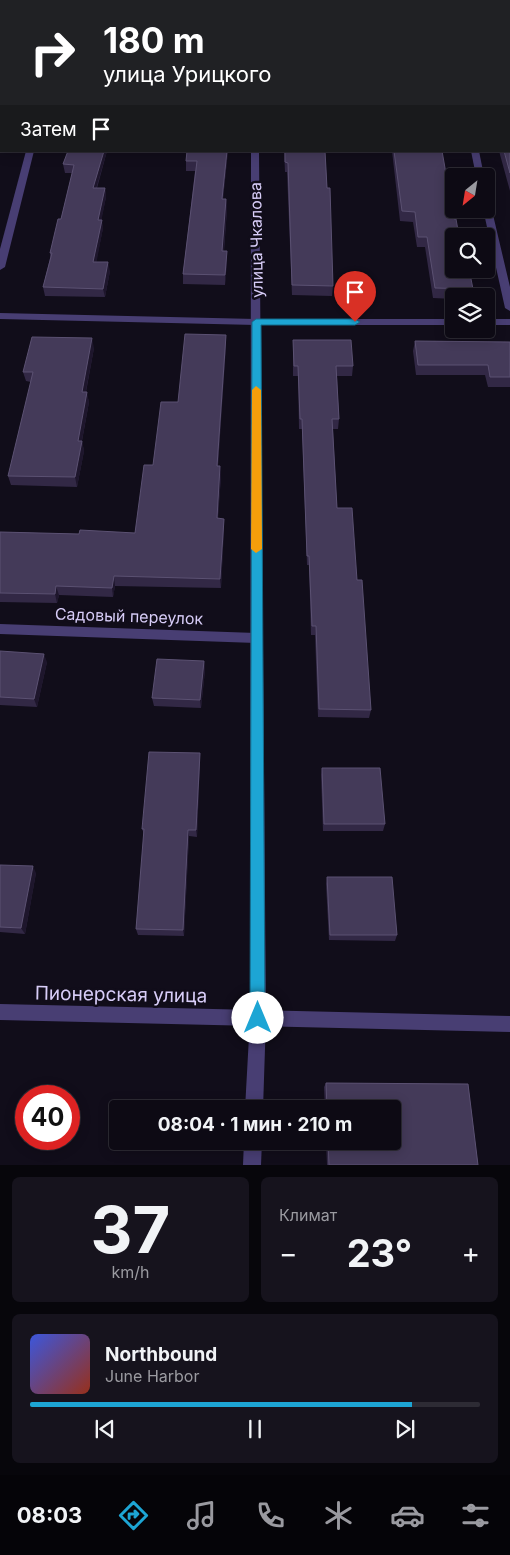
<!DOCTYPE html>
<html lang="ru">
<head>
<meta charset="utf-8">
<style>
  body { margin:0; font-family:Inter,sans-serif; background:#16131d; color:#f1f3f6; height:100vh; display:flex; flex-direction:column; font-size:19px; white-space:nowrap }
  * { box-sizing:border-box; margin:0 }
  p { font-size:16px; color:#9a9aa0 }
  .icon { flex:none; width:28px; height:28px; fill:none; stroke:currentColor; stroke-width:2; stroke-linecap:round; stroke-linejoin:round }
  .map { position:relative; height:1165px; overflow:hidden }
  .side { display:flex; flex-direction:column; gap:12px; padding:12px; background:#07060b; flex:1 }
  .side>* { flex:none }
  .top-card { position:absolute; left:0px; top:0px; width:510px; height:152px; box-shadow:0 2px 12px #0003,0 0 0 1px #2d2b34; background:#202124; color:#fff; overflow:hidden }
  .needle { width:32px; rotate:210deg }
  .fabs { position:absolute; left:445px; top:168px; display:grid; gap:10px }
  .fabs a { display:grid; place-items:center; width:50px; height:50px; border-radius:5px; background:#0d0a14; box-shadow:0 2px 12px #0003,0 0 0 1px #2d2b34; font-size:25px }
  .speed { position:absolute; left:15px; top:1085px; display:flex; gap:10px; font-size:25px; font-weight:700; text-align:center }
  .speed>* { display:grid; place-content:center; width:65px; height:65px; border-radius:50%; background:#0d0a14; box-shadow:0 2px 12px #0003,0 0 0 1px #2d2b34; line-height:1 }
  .speed .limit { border:8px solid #d22; background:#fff; color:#111 }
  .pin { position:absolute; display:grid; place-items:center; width:42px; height:42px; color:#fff; margin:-51px -21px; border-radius:50% 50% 50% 0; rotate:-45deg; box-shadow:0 0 5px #0007 }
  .pin .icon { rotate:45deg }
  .me { position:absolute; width:55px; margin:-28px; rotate:0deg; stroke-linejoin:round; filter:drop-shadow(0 0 4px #0008) }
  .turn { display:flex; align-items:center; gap:18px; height:105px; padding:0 20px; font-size:22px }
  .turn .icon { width:65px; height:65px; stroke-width:2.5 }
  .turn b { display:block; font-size:35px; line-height:42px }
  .then { display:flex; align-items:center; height:48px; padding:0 20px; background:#0003; gap:10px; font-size:19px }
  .big { font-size:38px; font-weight:700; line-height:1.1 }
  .side .card { flex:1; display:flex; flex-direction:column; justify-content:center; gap:8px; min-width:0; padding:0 18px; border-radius:8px; background:#16131d }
  .side .dial { align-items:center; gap:0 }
  .dial b { font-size:65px; line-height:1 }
  .song { display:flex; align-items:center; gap:15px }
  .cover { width:60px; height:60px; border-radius:8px; background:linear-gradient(135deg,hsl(230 70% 55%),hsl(10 70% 35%)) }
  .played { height:5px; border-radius:2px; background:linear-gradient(90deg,#1da5d4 85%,#2d2b34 85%) }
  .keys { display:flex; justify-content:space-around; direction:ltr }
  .heat { display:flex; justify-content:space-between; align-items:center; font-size:28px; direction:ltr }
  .side .tiles { flex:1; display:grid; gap:12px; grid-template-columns:1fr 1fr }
  .card:last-child { grid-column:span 2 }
  .trip { position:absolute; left:109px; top:1100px; width:292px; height:50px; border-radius:5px; background:#0d0a14; box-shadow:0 2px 12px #0003,0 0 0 1px #2d2b34; font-weight:700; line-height:50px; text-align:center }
  .dock { display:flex; height:80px; justify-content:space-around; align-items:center; background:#050408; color:#9a9aa0 }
  .dock .icon { width:35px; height:35px }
  .dock .current { color:#1da5d4 }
  .dock b { font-size:22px; color:#f1f3f6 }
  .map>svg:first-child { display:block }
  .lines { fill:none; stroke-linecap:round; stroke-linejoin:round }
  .service { fill:#483e73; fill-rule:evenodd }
  .minor { fill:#483e73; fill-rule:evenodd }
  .tertiary { fill:#483e73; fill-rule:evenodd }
  .wall { fill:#322845 }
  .shaded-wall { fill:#1e162c }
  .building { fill:#443a59; stroke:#5b5172 }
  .route { fill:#1da5d4; stroke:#136b8a }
  .slow { fill:#f59e0b }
  .labels { text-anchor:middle; stroke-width:5; stroke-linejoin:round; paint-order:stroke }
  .street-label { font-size:16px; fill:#d8cdf8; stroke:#110d1a }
  .near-street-label { font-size:19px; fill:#d8cdf8; stroke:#110d1a }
</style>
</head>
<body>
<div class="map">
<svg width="510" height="1165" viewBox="0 0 510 1165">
  <rect width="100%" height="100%" fill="#110d1a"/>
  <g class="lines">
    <rect class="service" x="404" y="0" width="7" height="1"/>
    <g class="minor">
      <rect x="0" y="21" width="1" height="4"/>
      <rect x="509" y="24" width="1" height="4"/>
      <polygon points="26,151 34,151 5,267 0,270 0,249"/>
      <polygon points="471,151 479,151 484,176 476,176"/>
      <polygon points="486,199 490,202 510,287 510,311 505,308 483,209 486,209"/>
      <polygon points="0,313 257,319 454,319 454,325 257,325 0,319"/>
      <rect x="486" y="319" width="24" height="6"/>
      <polygon points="0,624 256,633 261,634 263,638 261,642 256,643 0,634"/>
      <polygon points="0,1004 510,1016 510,1032 0,1020"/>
    </g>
    <g class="tertiary">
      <rect x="253" y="0" width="6" height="1"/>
      <polygon points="251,151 259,151 266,1018 263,1109 245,1109 250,1018"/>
      <polygon points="244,1141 262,1141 261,1165 243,1165"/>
    </g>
  </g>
  <g class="wall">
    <polygon points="120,0 190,0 189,1 120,1"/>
    <polygon points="509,35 510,35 510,191 499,151 509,151"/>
    <polygon points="68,151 107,151 97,188 105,188 106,197 101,220 103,228 96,262 110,271 105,297 45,296 43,287 50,258 50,253 61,219 72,173 65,173 63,164"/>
    <polygon points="228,151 223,199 226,199 227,209 224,251 227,261 225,285 183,284 183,274 195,171 186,171 186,161"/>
    <polygon points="284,151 325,151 333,286 332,296 292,295 287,172 285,172"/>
    <polygon points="392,151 442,151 454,236 473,289 471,296 454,296 454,299 433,298 425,247 417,247 413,222 400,221"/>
    <polygon points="226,335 226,345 218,466 221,476 218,518 224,519 224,528 221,588 115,586 113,597 59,595 57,603 0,602 0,532 79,534 135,533 178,402"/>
    <polygon points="293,340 353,366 352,376 337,376 339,419 338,429 333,429 337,508 357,580 371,710 369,718 318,717 315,635 311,635 309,565 307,565 302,429 299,429 298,376 293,376"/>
    <polygon points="415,341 510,342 510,387 488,387 485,375 416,375 413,351"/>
    <polygon points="94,348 86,392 89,402 82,441 84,451 77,487 11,485 8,476 31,382 26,381 23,372"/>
    <polygon points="0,651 47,662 37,707 0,705"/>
    <polygon points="204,661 205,670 201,708 154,706 152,698"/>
    <polygon points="200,753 200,760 197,837 189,836 184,936 138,935 136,929 144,834 142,829"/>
    <polygon points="322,768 385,824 383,831 323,831 321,775"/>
    <polygon points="0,865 36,873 25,934 0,932"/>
    <polygon points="327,877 397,935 395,941 329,940 326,884"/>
    <polygon points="326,1083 468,1084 478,1165 327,1165 326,1141 392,1141 392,1109 325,1109 324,1087"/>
  </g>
  <g class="shaded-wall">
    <polygon points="104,151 107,151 94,196 93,188"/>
    <polygon points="227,151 228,151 222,209 222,199"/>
    <polygon points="105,188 106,197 100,228 98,220"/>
    <polygon points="226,199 227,209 223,261 222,251"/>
    <polygon points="102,220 103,228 95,270 93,262"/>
    <polygon points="227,251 227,261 225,285 225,275"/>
    <polygon points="108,262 110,271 105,297 103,289"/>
    <polygon points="226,335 226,345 217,476 217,466"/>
    <polygon points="92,338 94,348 84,401 82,392"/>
    <polygon points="87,392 89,402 80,451 78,441"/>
    <polygon points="82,441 84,451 77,487 75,477"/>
    <polygon points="220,466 221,476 217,528 217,518"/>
    <polygon points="224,519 224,528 221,588 220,579"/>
    <polygon points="114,576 115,586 113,597 112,588"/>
    <polygon points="56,586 59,595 57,603 55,594"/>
    <polygon points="44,654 47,662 37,707 34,699"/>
    <polygon points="204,661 205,670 201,708 200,700"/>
    <polygon points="200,753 200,760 197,837 196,830"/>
    <polygon points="188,830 189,836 184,936 183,930"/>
    <polygon points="33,866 36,873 25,934 21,928"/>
  </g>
  <g class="building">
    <polygon points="509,35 510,35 510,59 509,58"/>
    <polygon points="509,60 510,64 510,173 504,151 509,151"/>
    <polygon points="68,151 104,151 93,188 105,188 98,220 102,220 93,262 108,262 103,289 43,287 52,253 50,253 58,219 61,219 74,165 63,164"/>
    <polygon points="187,151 227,151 222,199 226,199 222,251 227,251 225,275 183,274 197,161 186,161"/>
    <polygon points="285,151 325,151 327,188 330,188 333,286 292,285 288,163 285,162"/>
    <polygon points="394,151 442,151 454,219 456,219 459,236 454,236 454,269 469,269 473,289 435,288 427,237 418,237 415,212 402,211"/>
    <polygon points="185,334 226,335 217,466 220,466 217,518 224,519 220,579 114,576 112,588 56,586 55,594 0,593 0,532 79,534 80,530 135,533 144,465 153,465 161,402 178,402"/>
    <polygon points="32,337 92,338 82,392 87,392 78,441 82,441 75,477 8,476 33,372 23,372"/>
    <polygon points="293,340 351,340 353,366 336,366 339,419 332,419 337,508 352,508 357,580 362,580 371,710 319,709 316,626 312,626 309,556 307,556 302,419 300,419 298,366 294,366"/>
    <polygon points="415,341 510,342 510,377 490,377 488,365 418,365"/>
    <polygon points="0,651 44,654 34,699 0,697"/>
    <polygon points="157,659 204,661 200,700 152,698"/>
    <polygon points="149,752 200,753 196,830 188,830 183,930 136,929 144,829 142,829"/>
    <polygon points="322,768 380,768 385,824 324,824"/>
    <polygon points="0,865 33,866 21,928 0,927"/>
    <polygon points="327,877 392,877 397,935 330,935"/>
    <polygon points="326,1083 468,1084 478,1165 329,1165 328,1141 392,1141 392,1109 327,1109"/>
  </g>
  <polygon class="route" points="256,319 355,319 360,322 355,325 261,325 265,1018 263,1024 258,1026 252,1024 250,1018 252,322"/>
  <polygon class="slow" points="256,386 261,390 262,549 256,553 251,549 252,390"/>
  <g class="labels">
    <g class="street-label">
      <text transform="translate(256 240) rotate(-91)" y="6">улица Чкалова</text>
      <text transform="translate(129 616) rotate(2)" y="6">Садовый переулок</text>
    </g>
    <g class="near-street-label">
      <text transform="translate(121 994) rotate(1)" y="7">Пионерская улица</text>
    </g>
  </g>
</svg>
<div class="fabs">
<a><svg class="needle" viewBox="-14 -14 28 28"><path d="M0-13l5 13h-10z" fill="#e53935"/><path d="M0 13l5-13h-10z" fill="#9a9aa0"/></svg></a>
<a><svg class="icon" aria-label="search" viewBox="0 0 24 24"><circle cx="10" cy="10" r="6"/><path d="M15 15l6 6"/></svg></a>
<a><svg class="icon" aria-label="layers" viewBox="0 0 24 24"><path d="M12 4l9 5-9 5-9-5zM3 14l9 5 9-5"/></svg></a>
</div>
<div class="speed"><div class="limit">40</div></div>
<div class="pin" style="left:355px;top:322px;background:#d93025"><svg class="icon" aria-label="arrive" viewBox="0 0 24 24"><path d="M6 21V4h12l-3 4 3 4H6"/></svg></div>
<svg class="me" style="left:258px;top:1018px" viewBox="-20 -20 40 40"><circle r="19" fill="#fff"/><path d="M0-13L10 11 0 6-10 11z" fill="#1da5d4"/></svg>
<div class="trip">08:04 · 1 мин · 210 m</div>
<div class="top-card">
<div class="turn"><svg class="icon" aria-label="right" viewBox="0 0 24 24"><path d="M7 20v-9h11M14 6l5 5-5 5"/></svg><div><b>180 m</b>улица Урицкого</div></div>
<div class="then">Затем<svg class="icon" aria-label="arrive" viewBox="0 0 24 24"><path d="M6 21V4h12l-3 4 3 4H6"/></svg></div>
</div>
</div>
<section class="side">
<div class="tiles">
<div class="card dial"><b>37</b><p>km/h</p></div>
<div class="card"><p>Климат</p>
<div class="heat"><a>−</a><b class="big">23°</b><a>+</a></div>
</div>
<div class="card">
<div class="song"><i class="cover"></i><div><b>Northbound</b><p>June Harbor</p></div></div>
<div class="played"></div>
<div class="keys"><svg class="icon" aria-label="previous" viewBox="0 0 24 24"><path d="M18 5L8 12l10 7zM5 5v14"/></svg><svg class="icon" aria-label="pause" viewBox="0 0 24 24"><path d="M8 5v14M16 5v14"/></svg><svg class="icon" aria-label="next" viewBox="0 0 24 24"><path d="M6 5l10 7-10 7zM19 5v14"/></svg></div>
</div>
</div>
</section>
<nav class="dock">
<b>08:03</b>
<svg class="icon current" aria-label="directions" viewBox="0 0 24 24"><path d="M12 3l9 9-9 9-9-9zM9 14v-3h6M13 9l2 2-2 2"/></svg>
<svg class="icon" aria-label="music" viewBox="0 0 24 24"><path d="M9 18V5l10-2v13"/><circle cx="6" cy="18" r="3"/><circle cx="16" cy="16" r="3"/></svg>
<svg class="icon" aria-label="phone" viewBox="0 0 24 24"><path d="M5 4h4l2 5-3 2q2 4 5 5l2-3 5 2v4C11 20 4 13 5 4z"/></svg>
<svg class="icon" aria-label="climate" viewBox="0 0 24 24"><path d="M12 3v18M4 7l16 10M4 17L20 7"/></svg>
<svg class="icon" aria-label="car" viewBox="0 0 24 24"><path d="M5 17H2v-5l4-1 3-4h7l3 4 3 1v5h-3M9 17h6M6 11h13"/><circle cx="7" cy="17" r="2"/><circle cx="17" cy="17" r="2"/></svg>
<svg class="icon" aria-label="filters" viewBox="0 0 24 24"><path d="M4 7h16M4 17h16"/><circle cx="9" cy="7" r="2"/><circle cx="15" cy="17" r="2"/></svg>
</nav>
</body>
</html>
